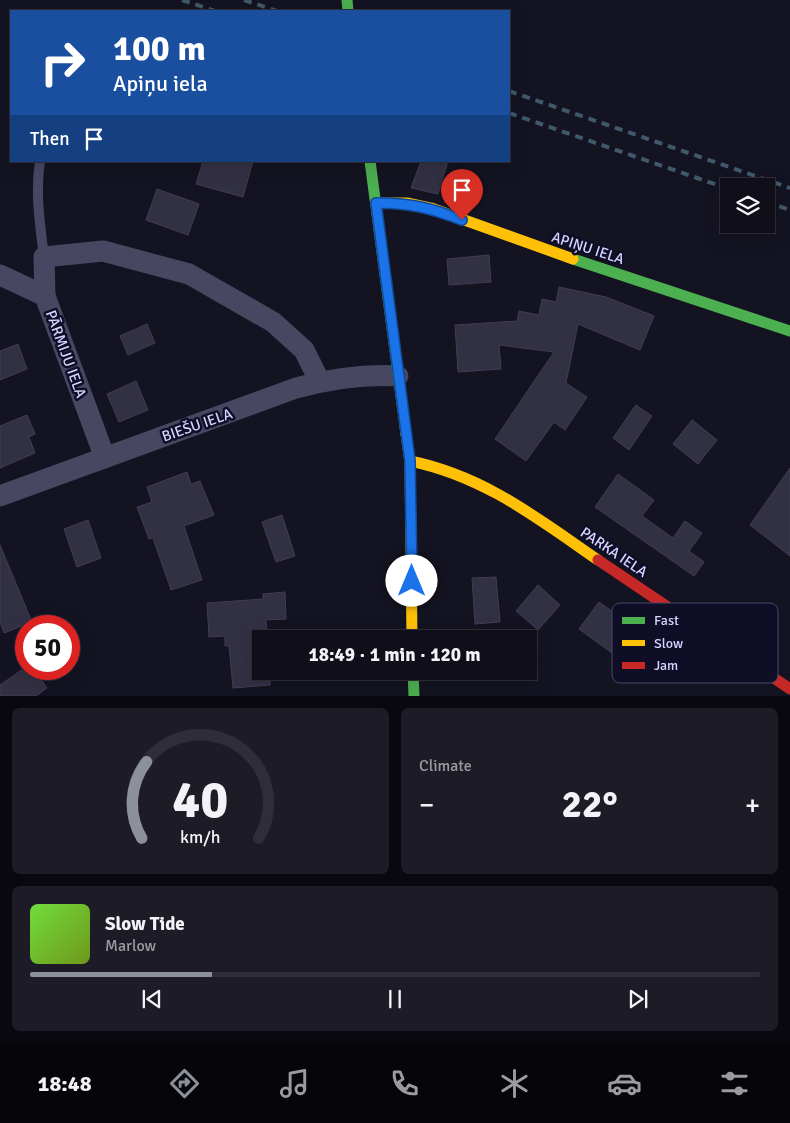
<!DOCTYPE html>
<html lang="en">
<head>
<meta charset="utf-8">
<style>
  body { margin:0; font-family:Signika,sans-serif; background:#1d1c26; color:#f1f3f6; height:100vh; display:flex; flex-direction:column; font-size:19px; white-space:nowrap }
  * { box-sizing:border-box; margin:0 }
  p { font-size:16px; color:#9b9ca2 }
  .icon { flex:none; width:28px; height:28px; fill:none; stroke:currentColor; stroke-width:2; stroke-linecap:round; stroke-linejoin:round }
  .map { position:relative; height:696px; overflow:hidden }
  .details { display:flex; flex-direction:column; gap:12px; padding:12px; background:#08080e; flex:1 }
  .details>* { flex:none }
  .hud { position:absolute; left:10px; top:10px; width:500px; height:152px; border-radius:0px; box-shadow:0 5px 20px #0002,0 0 0 1px #2f2e38; background:#1a4fa0; color:#fff; overflow:hidden }
  .fabs { position:absolute; left:720px; top:178px; display:grid; gap:10px }
  .fabs a { display:grid; place-items:center; width:55px; height:55px; border-radius:0px; background:#0f0e19; box-shadow:0 5px 20px #0002,0 0 0 1px #2f2e38; font-size:25px }
  .speed { position:absolute; left:15px; top:615px; display:flex; gap:10px; font-size:25px; font-weight:700; text-align:center }
  .speed>* { display:grid; place-content:center; width:65px; height:65px; border-radius:50%; background:#0f0e19; box-shadow:0 5px 20px #0002,0 0 0 1px #2f2e38; line-height:1 }
  .speed .limit { border:8px solid #d22; background:#fff; color:#111 }
  .pin { position:absolute; display:grid; place-items:center; width:42px; height:42px; color:#fff; margin:-51px -21px; border-radius:50% 50% 50% 0; rotate:-45deg; box-shadow:0 0 5px #0007 }
  .pin .icon { rotate:45deg }
  .me { position:absolute; width:55px; margin:-28px; rotate:0deg; stroke-linejoin:round; filter:drop-shadow(0 0 4px #0008) }
  .turn { display:flex; align-items:center; gap:18px; height:105px; padding:0 20px; font-size:22px }
  .turn .icon { width:65px; height:65px; stroke-width:2.5 }
  .turn b { display:block; font-size:35px; line-height:42px }
  .then { display:flex; align-items:center; height:48px; padding:0 20px; background:#0003; gap:10px; font-size:19px }
  .big { font-size:38px; font-weight:700; line-height:1.1 }
  .details .widget { flex:1; display:flex; flex-direction:column; justify-content:center; gap:8px; min-width:0; padding:0 18px; border-radius:8px; background:#1d1c26 }
  .details .dial { align-items:center; gap:0 }
  .dial svg { height:130px; overflow:visible; fill:none; stroke:#2f2e38; stroke-width:7; stroke-linecap:round; text-anchor:middle }
  .dial text { fill:#f1f3f6; stroke:none }
  .song { display:flex; align-items:center; gap:15px }
  .cover { width:60px; height:60px; border-radius:8px; background:linear-gradient(135deg,hsl(100 70% 55%),hsl(80 70% 35%)) }
  .played { height:5px; border-radius:2px; background:linear-gradient(90deg,#8c9099 25%,#2f2e38 25%) }
  .keys { display:flex; justify-content:space-around; direction:ltr }
  .heat { display:flex; justify-content:space-between; align-items:center; font-size:28px; direction:ltr }
  .details .tiles { flex:1; display:grid; gap:12px; grid-template-columns:1fr 1fr }
  .widget:last-child { grid-column:span 2 }
  .trip { position:absolute; left:252px; top:630px; width:285px; height:50px; border-radius:0px; background:#0f0e19; box-shadow:0 5px 20px #0002,0 0 0 1px #2f2e38; font-weight:700; line-height:50px; text-align:center }
  .dock { display:flex; height:80px; justify-content:space-around; align-items:center; background:#06060a; color:#9b9ca2 }
  .dock .icon { width:35px; height:35px }
  .dock .current { color:#8c9099 }
  .dock b { font-size:22px; color:#f1f3f6 }
  .map>svg:first-child { display:block }
  .building { fill:#323043; stroke:#403d55 }
  .lines { fill:none; stroke-linecap:round; stroke-linejoin:round }
  .lane { stroke:#474762; stroke-width:10 }
  .street { stroke:#474762; stroke-width:21 }
  .fast { stroke:#4caf50; stroke-width:11 }
  .slow { stroke:#ffc107; stroke-width:11 }
  .jam { stroke:#c62828; stroke-width:11 }
  .rail { stroke:#40596a; stroke-width:4; stroke-dasharray:8 6; stroke-linecap:butt }
  .route-casing { stroke:#114b97; stroke-width:12 }
  .route { stroke:#1a73e8; stroke-width:9 }
  .labels { text-anchor:middle; stroke-width:5; stroke-linejoin:round; paint-order:stroke }
  .street-label { font-size:15px; fill:#d6d3ff; stroke:#100d27 }
  .key { fill:#100d27; stroke:#4b4868; stroke-width:1 }
  .key-label { font-size:14px; fill:#d6d3ff }
</style>
</head>
<body>
<div class="map">
<svg width="790" height="696" viewBox="0 0 790 696">
  <rect width="100%" height="100%" fill="#141321"/>
  <g class="building">
    <polygon points="203,161 253,161 243,197 196,184"/>
    <polygon points="421,161 448,161 438,194 411,188"/>
    <polygon points="157,189 199,204 188,235 146,220"/>
    <polygon points="489,255 491,282 449,285 447,259"/>
    <polygon points="559,287 606,297 654,316 640,350 578,324 566,383 587,397 565,430 554,422 526,461 495,439 554,352 499,345 501,369 458,372 455,325 517,321 519,311 539,315 542,299 556,302"/>
    <polygon points="147,324 155,343 128,355 120,336"/>
    <polygon points="18,344 27,369 0,380 0,351"/>
    <polygon points="136,381 148,410 119,422 107,394"/>
    <polygon points="636,405 652,416 629,450 613,438"/>
    <polygon points="27,415 35,434 29,437 35,453 0,468 0,426"/>
    <polygon points="692,420 717,440 698,464 673,444"/>
    <polygon points="790,468 790,556 750,525"/>
    <polygon points="187,472 191,484 200,481 214,515 184,526 202,580 171,590 153,538 149,539 137,507 152,502 147,487"/>
    <polygon points="618,474 654,500 642,516 673,538 685,521 702,533 689,551 704,562 694,576 595,507"/>
    <polygon points="282,515 295,556 276,562 262,522"/>
    <polygon points="88,520 101,558 77,567 64,529"/>
    <polygon points="0,545 32,622 4,633 0,622"/>
    <polygon points="496,577 500,622 475,624 472,578"/>
    <polygon points="538,585 560,605 538,630 516,611"/>
    <polygon points="285,592 286,619 266,620 267,639 261,639 261,671 270,671 270,685 233,688 229,646 225,646 225,636 209,637 207,603 263,599 263,594"/>
    <polygon points="599,602 631,625 612,653 579,629"/>
    <polygon points="26,667 34,669 47,688 36,696 0,696 0,685"/>
  </g>
  <g class="lines">
    <path class="lane" d="M 40,161 C 35,193 40,225 44,257"/>
    <g class="street">
      <polyline points="0,275 45,296 105,458"/>
      <polyline points="45,296 44,257 103,251 189,274 273,322 304,350 320,382"/>
      <path d="M 0,496 L 296,388 C 330,379 362,374 398,376"/>
    </g>
    <g class="fast">
      <polyline points="347,0 348,11"/>
      <polyline points="370,161 406,434"/>
      <polyline points="573,259 790,331"/>
      <polyline points="413,671 414,696"/>
    </g>
    <g class="slow">
      <polyline points="376,203 408,203 431,208 573,259"/>
      <polyline points="406,434 410,461 412,639"/>
      <path d="M 410,461 C 484,476 537,518 598,560"/>
    </g>
    <polyline class="jam" points="598,560 790,689"/>
    <g class="rail">
      <polyline points="182,0 215,11"/>
      <polyline points="244,0 277,11"/>
      <polyline points="509,91 790,188"/>
      <polyline points="509,113 729,189"/>
      <polyline points="766,202 790,210"/>
    </g>
  </g>
  <g class="lines">
    <defs>
      <path id="route" d="M 412,581 L 410,461 L 376,203 C 410,203 431,208 462,220"/>
    </defs>
    <use href="#route" class="route-casing"/>
    <use href="#route" class="route"/>
  </g>
  <g class="labels">
    <g class="street-label">
      <text transform="translate(588 248) rotate(18)" y="5">APIŅU IELA</text>
      <text transform="translate(66 354) rotate(70)" y="5">PĀRMIJU IELA</text>
      <text transform="translate(197 425) rotate(-19)" y="5">BIEŠU IELA</text>
      <text transform="translate(614 552) rotate(34)" y="5">PARKA IELA</text>
    </g>
  </g>
  <rect x="612" y="603" width="166" height="80" rx="8" class="key"/>
  <rect x="622" y="617" width="23" height="7" fill="#4caf50"/>
  <rect x="622" y="640" width="23" height="6" fill="#ffc107"/>
  <rect x="622" y="662" width="23" height="7" fill="#c62828"/>
  <g class="key-label">
    <text x="654" y="625">Fast</text>
    <text x="654" y="648">Slow</text>
    <text x="654" y="670">Jam</text>
  </g>
</svg>
<div class="fabs">
<a><svg class="icon" aria-label="layers" viewBox="0 0 24 24"><path d="M12 4l9 5-9 5-9-5zM3 14l9 5 9-5"/></svg></a>
</div>
<div class="speed"><div class="limit">50</div></div>
<div class="pin" style="left:462px;top:220px;background:#d93025"><svg class="icon" aria-label="arrive" viewBox="0 0 24 24"><path d="M6 21V4h12l-3 4 3 4H6"/></svg></div>
<svg class="me" style="left:412px;top:581px" viewBox="-20 -20 40 40"><circle r="19" fill="#fff"/><path d="M0-13L10 11 0 6-10 11z" fill="#1a73e8"/></svg>
<div class="trip">18:49 · 1 min · 120 m</div>
<div class="hud">
<div class="turn"><svg class="icon" aria-label="right" viewBox="0 0 24 24"><path d="M7 20v-9h11M14 6l5 5-5 5"/></svg><div><b>100 m</b>Apiņu iela</div></div>
<div class="then">Then<svg class="icon" aria-label="arrive" viewBox="0 0 24 24"><path d="M6 21V4h12l-3 4 3 4H6"/></svg></div>
</div>
</div>
<section class="details">
<div class="tiles">
<div class="widget dial"><svg viewBox="0 0 100 80">
<path d="M14 69A42 42 0 1 1 86 69"/>
<path d="M14 69A42 42 0 0 1 17 22" stroke="#8c9099"/>
<text x="50" y="56" font-size="32" font-weight="700">40</text>
<text x="50" y="72" font-size="11">km/h</text>
</svg></div>
<div class="widget"><p>Climate</p>
<div class="heat"><a>−</a><b class="big">22°</b><a>+</a></div>
</div>
<div class="widget">
<div class="song"><i class="cover"></i><div><b>Slow Tide</b><p>Marlow</p></div></div>
<div class="played"></div>
<div class="keys"><svg class="icon" aria-label="previous" viewBox="0 0 24 24"><path d="M18 5L8 12l10 7zM5 5v14"/></svg><svg class="icon" aria-label="pause" viewBox="0 0 24 24"><path d="M8 5v14M16 5v14"/></svg><svg class="icon" aria-label="next" viewBox="0 0 24 24"><path d="M6 5l10 7-10 7zM19 5v14"/></svg></div>
</div>
</div>
</section>
<nav class="dock">
<b>18:48</b>
<svg class="icon current" aria-label="directions" viewBox="0 0 24 24"><path d="M12 3l9 9-9 9-9-9zM9 14v-3h6M13 9l2 2-2 2"/></svg>
<svg class="icon" aria-label="music" viewBox="0 0 24 24"><path d="M9 18V5l10-2v13"/><circle cx="6" cy="18" r="3"/><circle cx="16" cy="16" r="3"/></svg>
<svg class="icon" aria-label="phone" viewBox="0 0 24 24"><path d="M5 4h4l2 5-3 2q2 4 5 5l2-3 5 2v4C11 20 4 13 5 4z"/></svg>
<svg class="icon" aria-label="climate" viewBox="0 0 24 24"><path d="M12 3v18M4 7l16 10M4 17L20 7"/></svg>
<svg class="icon" aria-label="car" viewBox="0 0 24 24"><path d="M5 17H2v-5l4-1 3-4h7l3 4 3 1v5h-3M9 17h6M6 11h13"/><circle cx="7" cy="17" r="2"/><circle cx="17" cy="17" r="2"/></svg>
<svg class="icon" aria-label="filters" viewBox="0 0 24 24"><path d="M4 7h16M4 17h16"/><circle cx="9" cy="7" r="2"/><circle cx="15" cy="17" r="2"/></svg>
</nav>
</body>
</html>
